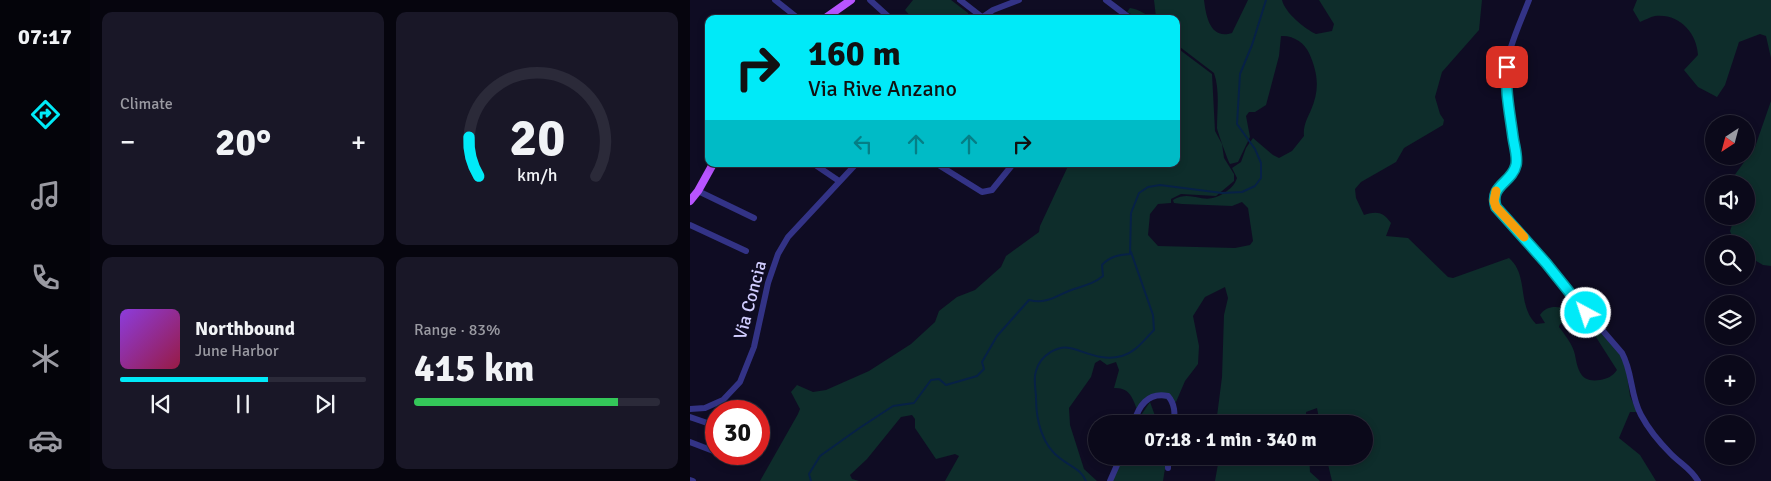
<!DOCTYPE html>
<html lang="en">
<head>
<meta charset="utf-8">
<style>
  body { margin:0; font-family:Signika,sans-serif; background:#191727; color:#f1f3f6; height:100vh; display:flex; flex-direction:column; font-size:19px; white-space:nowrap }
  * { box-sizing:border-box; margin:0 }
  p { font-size:16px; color:#9a9aa2 }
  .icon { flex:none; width:28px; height:28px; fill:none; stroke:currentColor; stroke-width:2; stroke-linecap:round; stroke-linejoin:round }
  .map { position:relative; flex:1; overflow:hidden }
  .panel { display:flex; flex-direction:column; gap:12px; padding:12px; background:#06050e; width:600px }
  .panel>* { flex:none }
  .banner { position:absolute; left:15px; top:15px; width:475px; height:152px; border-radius:10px; box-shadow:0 2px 8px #0003,0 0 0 1px #2b2a39; background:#00eaf8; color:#111; overflow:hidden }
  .needle { width:32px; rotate:216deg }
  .controls { position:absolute; left:1015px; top:115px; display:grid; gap:10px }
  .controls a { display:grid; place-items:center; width:50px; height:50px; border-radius:50%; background:#0b091a; box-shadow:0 2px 8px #0003,0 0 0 1px #2b2a39; font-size:25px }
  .speed { position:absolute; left:15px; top:400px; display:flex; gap:10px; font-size:25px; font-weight:700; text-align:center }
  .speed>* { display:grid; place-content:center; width:65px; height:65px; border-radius:50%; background:#0b091a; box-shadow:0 2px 8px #0003,0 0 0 1px #2b2a39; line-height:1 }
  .speed .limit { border:8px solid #d22; background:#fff; color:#111 }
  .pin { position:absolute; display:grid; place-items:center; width:42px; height:42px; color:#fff; margin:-21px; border-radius:10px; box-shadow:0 2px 8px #0006 }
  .me { position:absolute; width:55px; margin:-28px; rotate:320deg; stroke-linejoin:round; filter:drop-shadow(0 0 4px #0008) }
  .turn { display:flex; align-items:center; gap:18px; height:105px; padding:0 20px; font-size:22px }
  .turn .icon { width:65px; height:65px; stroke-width:2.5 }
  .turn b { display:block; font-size:35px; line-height:42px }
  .lanes { display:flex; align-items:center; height:48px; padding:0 20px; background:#0003; justify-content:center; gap:25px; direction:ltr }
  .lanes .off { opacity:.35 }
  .big { font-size:38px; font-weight:800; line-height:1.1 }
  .panel .card { flex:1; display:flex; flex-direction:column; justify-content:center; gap:8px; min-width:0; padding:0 18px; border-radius:10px; background:#191727 }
  .panel .dial { align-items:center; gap:0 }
  .dial svg { height:130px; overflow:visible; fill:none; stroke:#2b2a39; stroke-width:7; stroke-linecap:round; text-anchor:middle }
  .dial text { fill:#f1f3f6; stroke:none }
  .song { display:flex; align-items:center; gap:15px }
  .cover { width:60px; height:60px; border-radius:8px; background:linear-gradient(135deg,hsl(270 70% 55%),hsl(340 70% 35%)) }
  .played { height:5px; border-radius:2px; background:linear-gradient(90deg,#00eaf8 60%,#2b2a39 60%) }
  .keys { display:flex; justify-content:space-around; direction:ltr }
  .heat { display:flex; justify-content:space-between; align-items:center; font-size:28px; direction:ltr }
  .charge { height:8px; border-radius:4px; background:linear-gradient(90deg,#34c759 83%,#2b2a39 0) }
  .panel .tiles { flex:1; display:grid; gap:12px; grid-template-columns:repeat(2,1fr) }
  .trip { position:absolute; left:398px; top:415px; width:285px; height:50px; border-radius:25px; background:#0b091a; box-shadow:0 2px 8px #0003,0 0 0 1px #2b2a39; font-weight:800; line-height:50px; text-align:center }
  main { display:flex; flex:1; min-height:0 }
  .tab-bar { display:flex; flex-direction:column; width:90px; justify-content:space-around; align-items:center; background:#04040a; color:#9a9aa2 }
  .tab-bar .icon { width:35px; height:35px }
  .tab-bar .selected { color:#00eaf8 }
  .tab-bar b { font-size:22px; color:#f1f3f6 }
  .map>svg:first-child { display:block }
  .green { fill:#0e2d2b }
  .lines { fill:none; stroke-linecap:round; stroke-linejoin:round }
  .stream { stroke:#072146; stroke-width:2 }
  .minor { stroke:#333386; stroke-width:6 }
  .major { stroke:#b854ff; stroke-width:8 }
  .route-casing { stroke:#0098a1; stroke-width:12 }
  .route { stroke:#00eaf8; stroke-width:9 }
  .slow { stroke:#f59e0b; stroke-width:9 }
  .labels { text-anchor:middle; stroke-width:4; stroke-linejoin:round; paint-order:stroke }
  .street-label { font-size:18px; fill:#d1cdff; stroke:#0f0c23 }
</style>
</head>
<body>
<main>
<nav class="tab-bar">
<b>07:17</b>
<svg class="icon selected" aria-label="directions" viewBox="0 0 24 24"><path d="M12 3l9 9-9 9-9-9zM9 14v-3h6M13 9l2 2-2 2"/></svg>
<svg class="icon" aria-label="music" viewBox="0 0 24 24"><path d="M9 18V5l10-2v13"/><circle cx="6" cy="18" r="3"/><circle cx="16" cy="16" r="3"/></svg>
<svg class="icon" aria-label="phone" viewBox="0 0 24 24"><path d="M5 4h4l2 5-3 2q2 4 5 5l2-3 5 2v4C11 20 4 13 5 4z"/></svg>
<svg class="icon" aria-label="climate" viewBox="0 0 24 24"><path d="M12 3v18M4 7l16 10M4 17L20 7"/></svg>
<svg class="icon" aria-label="car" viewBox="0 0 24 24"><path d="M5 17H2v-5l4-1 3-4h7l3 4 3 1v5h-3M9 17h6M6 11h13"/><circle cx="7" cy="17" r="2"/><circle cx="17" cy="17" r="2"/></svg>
</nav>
<section class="panel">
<div class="tiles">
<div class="card"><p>Climate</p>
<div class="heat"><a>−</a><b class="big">20°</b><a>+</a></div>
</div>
<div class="card dial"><svg viewBox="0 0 100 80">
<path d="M14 69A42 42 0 1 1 86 69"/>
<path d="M14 69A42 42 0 0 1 8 45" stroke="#00eaf8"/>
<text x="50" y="56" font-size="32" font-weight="700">20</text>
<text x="50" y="72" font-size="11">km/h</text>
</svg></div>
<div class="card">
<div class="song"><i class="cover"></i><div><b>Northbound</b><p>June Harbor</p></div></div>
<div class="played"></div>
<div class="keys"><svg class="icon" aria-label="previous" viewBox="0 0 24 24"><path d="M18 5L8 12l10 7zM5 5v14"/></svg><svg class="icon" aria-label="pause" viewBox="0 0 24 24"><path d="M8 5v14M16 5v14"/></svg><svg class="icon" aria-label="next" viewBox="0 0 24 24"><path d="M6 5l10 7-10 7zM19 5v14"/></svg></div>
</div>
<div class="card"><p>Range · 83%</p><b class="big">415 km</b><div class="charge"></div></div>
</div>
</section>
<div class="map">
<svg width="1081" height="481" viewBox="0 0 1081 481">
  <rect width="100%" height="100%" fill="#0f0c23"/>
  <g class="green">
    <polygon points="223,0 261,0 278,13 279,19 223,19 215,10"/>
    <path d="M 464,0 L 514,0 C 516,16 520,40 542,33 L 558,0 L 592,0 C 595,13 615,29 626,34 L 642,31 L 644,24 L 629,0 L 792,0 L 789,30 L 752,72 L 745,97 L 750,114 L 754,120 L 753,125 L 714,148 L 706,162 L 671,182 L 665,189 L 666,198 L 674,215 C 687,211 693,212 701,223 L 696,236 L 718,238 L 758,277 L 763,278 L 819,258 C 839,275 827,306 846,324 L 855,323 L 850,315 C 858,302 876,307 886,314 L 887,320 L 882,323 L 870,324 L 869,327 C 875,335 883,345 885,355 C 888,371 891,383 910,380 C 917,379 923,376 927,370 L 904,334 L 907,329 L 930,354 L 936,368 L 940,396 L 947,412 L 940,412 L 929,438 L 950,455 L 966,481 L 642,481 L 636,456 L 674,456 L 674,424 L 630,424 L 627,408 L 616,412 L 616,424 L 526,424 L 532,377 L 534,315 L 538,298 L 535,287 L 515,297 L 503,316 L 509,346 L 508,364 L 495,381 L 486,402 L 466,396 L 448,412 C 443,399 440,387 424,388 L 429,370 L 426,362 L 417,365 L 410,360 L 405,363 L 401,377 L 379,408 L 380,425 L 394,469 L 407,481 L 255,481 L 269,456 L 265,454 L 246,459 L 225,428 L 225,419 L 222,415 L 211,417 L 177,459 L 160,475 L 162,479 L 169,481 L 70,481 L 108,414 L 110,409 L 101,392 L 107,385 L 123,392 L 136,390 L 179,371 L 221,344 L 245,322 L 249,311 L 267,297 L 285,290 L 311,267 L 316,256 L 349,232 L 350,226 L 379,164 L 486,164 L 486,71 L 490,65 L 486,60 L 486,47 L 522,74 L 525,131 L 532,144 L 534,158 L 544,174 L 544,181 L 526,196 L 491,194 L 481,199 L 481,203 L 468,204 L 460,214 L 458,235 L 468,246 L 545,248 L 560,245 L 563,241 L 558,208 L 552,202 L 542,206 L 492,204 L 484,203 L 483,200 C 504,188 513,209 537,191 C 542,187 545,184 547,178 L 542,168 L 551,162 L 556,148 L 563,138 L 583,155 L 589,158 L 602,151 L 614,136 C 613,126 617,119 621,110 C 630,89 628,73 619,53 C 615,43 603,35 591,36 L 589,56 L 576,105 L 565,112 L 559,112 L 556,116 L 560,137 L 548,162 L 540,164 C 538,161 527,130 527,128 C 527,110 530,90 524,73 L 486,44 L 486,19 L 451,19 L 437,12 L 440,8 C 450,9 457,17 466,17 Z"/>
    <path d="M 947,0 L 1081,0 L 1081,58 L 1076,36 L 1070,34 L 1049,42 L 1035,85 L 1027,97 L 1008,87 L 994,70 L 1008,55 C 1007,33 989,13 965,16 C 960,17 955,20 950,22 L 943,10 Z"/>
    <polygon points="1081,101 1081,266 1073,265 1056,255 1056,244 1045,244 1040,231 1045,216 1056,216 1056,184 1042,184 1044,176 1065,147"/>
    <polygon points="460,402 468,424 445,424"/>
    <polygon points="434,456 477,456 473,481 422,481"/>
    <polygon points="526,456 619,456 620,472 630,481 525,481 528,464"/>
  </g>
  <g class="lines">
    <g class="stream">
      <path d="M 121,481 L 119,474 L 130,456 L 168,429 L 203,406 L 224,403 L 241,380 L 249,379 L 256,385 L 287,376 L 294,369 L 292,362 L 307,336 L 339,300 C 358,305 368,294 384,289 C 396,285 403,284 413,276 L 412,265 C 420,256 429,255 440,254 L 441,213 L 449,193 L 458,187 L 470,185 L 532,193 L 552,192 L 565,186 L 571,178 L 571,163 L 565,149 L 547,124 L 550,74 L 562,45 L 576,0"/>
      <path d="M 396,481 C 392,470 380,466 371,459 C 352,446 346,420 346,398 C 346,390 343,379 346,371 C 350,356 368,343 384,349 C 400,354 414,361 432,356 C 446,352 454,340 464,330 L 463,315 L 441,252"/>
    </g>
    <g class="minor">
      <polyline points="85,0 109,19"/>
      <polyline points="180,0 201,19"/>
      <polyline points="270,0 292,17"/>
      <polyline points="416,0 441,19"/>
      <path d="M 839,0 C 829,26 815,53 816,81 C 817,108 828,135 827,162 C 826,182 798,181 806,207 L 932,353 C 943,373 940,395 951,415 C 959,430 969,442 981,454 C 991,464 1001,469 1008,481"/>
      <polyline points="290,19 303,10 329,0"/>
      <polyline points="124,164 149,181"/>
      <polyline points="247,164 292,192 302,190 323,164"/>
      <polyline points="8,191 64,218"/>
      <polyline points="0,225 56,251"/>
      <polyline points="0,409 15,408 33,400 50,382 64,347 78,283 88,254 98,237 166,164"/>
      <polyline points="0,417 26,426"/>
      <path d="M 443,424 C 449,406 457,392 478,396 C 485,404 485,413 484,424"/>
      <polyline points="0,442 26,452"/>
      <polyline points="32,454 33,454"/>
      <polyline points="478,468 478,456"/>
      <polyline points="0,480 3,481"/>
      <polyline points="420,481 431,456"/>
    </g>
    <g class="major">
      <polyline points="134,19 161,0"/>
      <polyline points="0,201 8,191 23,164"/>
    </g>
  </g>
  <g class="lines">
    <defs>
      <path id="route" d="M 817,67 C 815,91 820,114 823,137 C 824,145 828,157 826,165 C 822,183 799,185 806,207 L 856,263 L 896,313"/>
    </defs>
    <use href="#route" class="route-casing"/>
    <use href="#route" class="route"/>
    <polyline class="slow" points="806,191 804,201 806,207 834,237"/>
  </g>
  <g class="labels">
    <g class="street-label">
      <text transform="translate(60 300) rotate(-75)" y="6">Via Concia</text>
    </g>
  </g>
</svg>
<div class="controls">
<a><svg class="needle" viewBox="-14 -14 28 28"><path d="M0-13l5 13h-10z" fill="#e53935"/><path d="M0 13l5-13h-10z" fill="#9a9aa2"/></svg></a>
<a><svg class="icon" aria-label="sound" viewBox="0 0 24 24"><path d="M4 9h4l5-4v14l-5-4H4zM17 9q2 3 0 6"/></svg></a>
<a><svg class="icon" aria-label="search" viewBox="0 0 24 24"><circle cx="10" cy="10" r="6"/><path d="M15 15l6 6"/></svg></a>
<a><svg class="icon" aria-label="layers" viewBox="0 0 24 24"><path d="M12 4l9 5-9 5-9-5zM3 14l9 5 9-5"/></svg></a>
<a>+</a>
<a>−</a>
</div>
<div class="speed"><div class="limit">30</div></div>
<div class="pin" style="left:817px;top:67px;background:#d93025"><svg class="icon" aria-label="arrive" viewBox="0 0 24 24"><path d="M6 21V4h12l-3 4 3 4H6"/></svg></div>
<svg class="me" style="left:896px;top:313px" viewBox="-20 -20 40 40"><circle r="17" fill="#00eaf8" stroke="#fff" stroke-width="3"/><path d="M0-11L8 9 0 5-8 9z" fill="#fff"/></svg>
<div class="trip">07:18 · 1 min · 340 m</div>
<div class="banner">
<div class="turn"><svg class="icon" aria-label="right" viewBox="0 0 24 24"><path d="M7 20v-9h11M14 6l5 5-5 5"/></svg><div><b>160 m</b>Via Rive Anzano</div></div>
<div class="lanes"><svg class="icon off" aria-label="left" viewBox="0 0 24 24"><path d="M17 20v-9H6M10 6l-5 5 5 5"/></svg><svg class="icon off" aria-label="ahead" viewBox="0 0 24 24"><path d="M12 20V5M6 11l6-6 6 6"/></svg><svg class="icon off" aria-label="ahead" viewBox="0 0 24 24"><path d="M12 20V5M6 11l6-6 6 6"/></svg><svg class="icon" aria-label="right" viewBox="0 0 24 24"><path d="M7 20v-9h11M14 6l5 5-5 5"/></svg></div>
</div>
</div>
</main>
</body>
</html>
